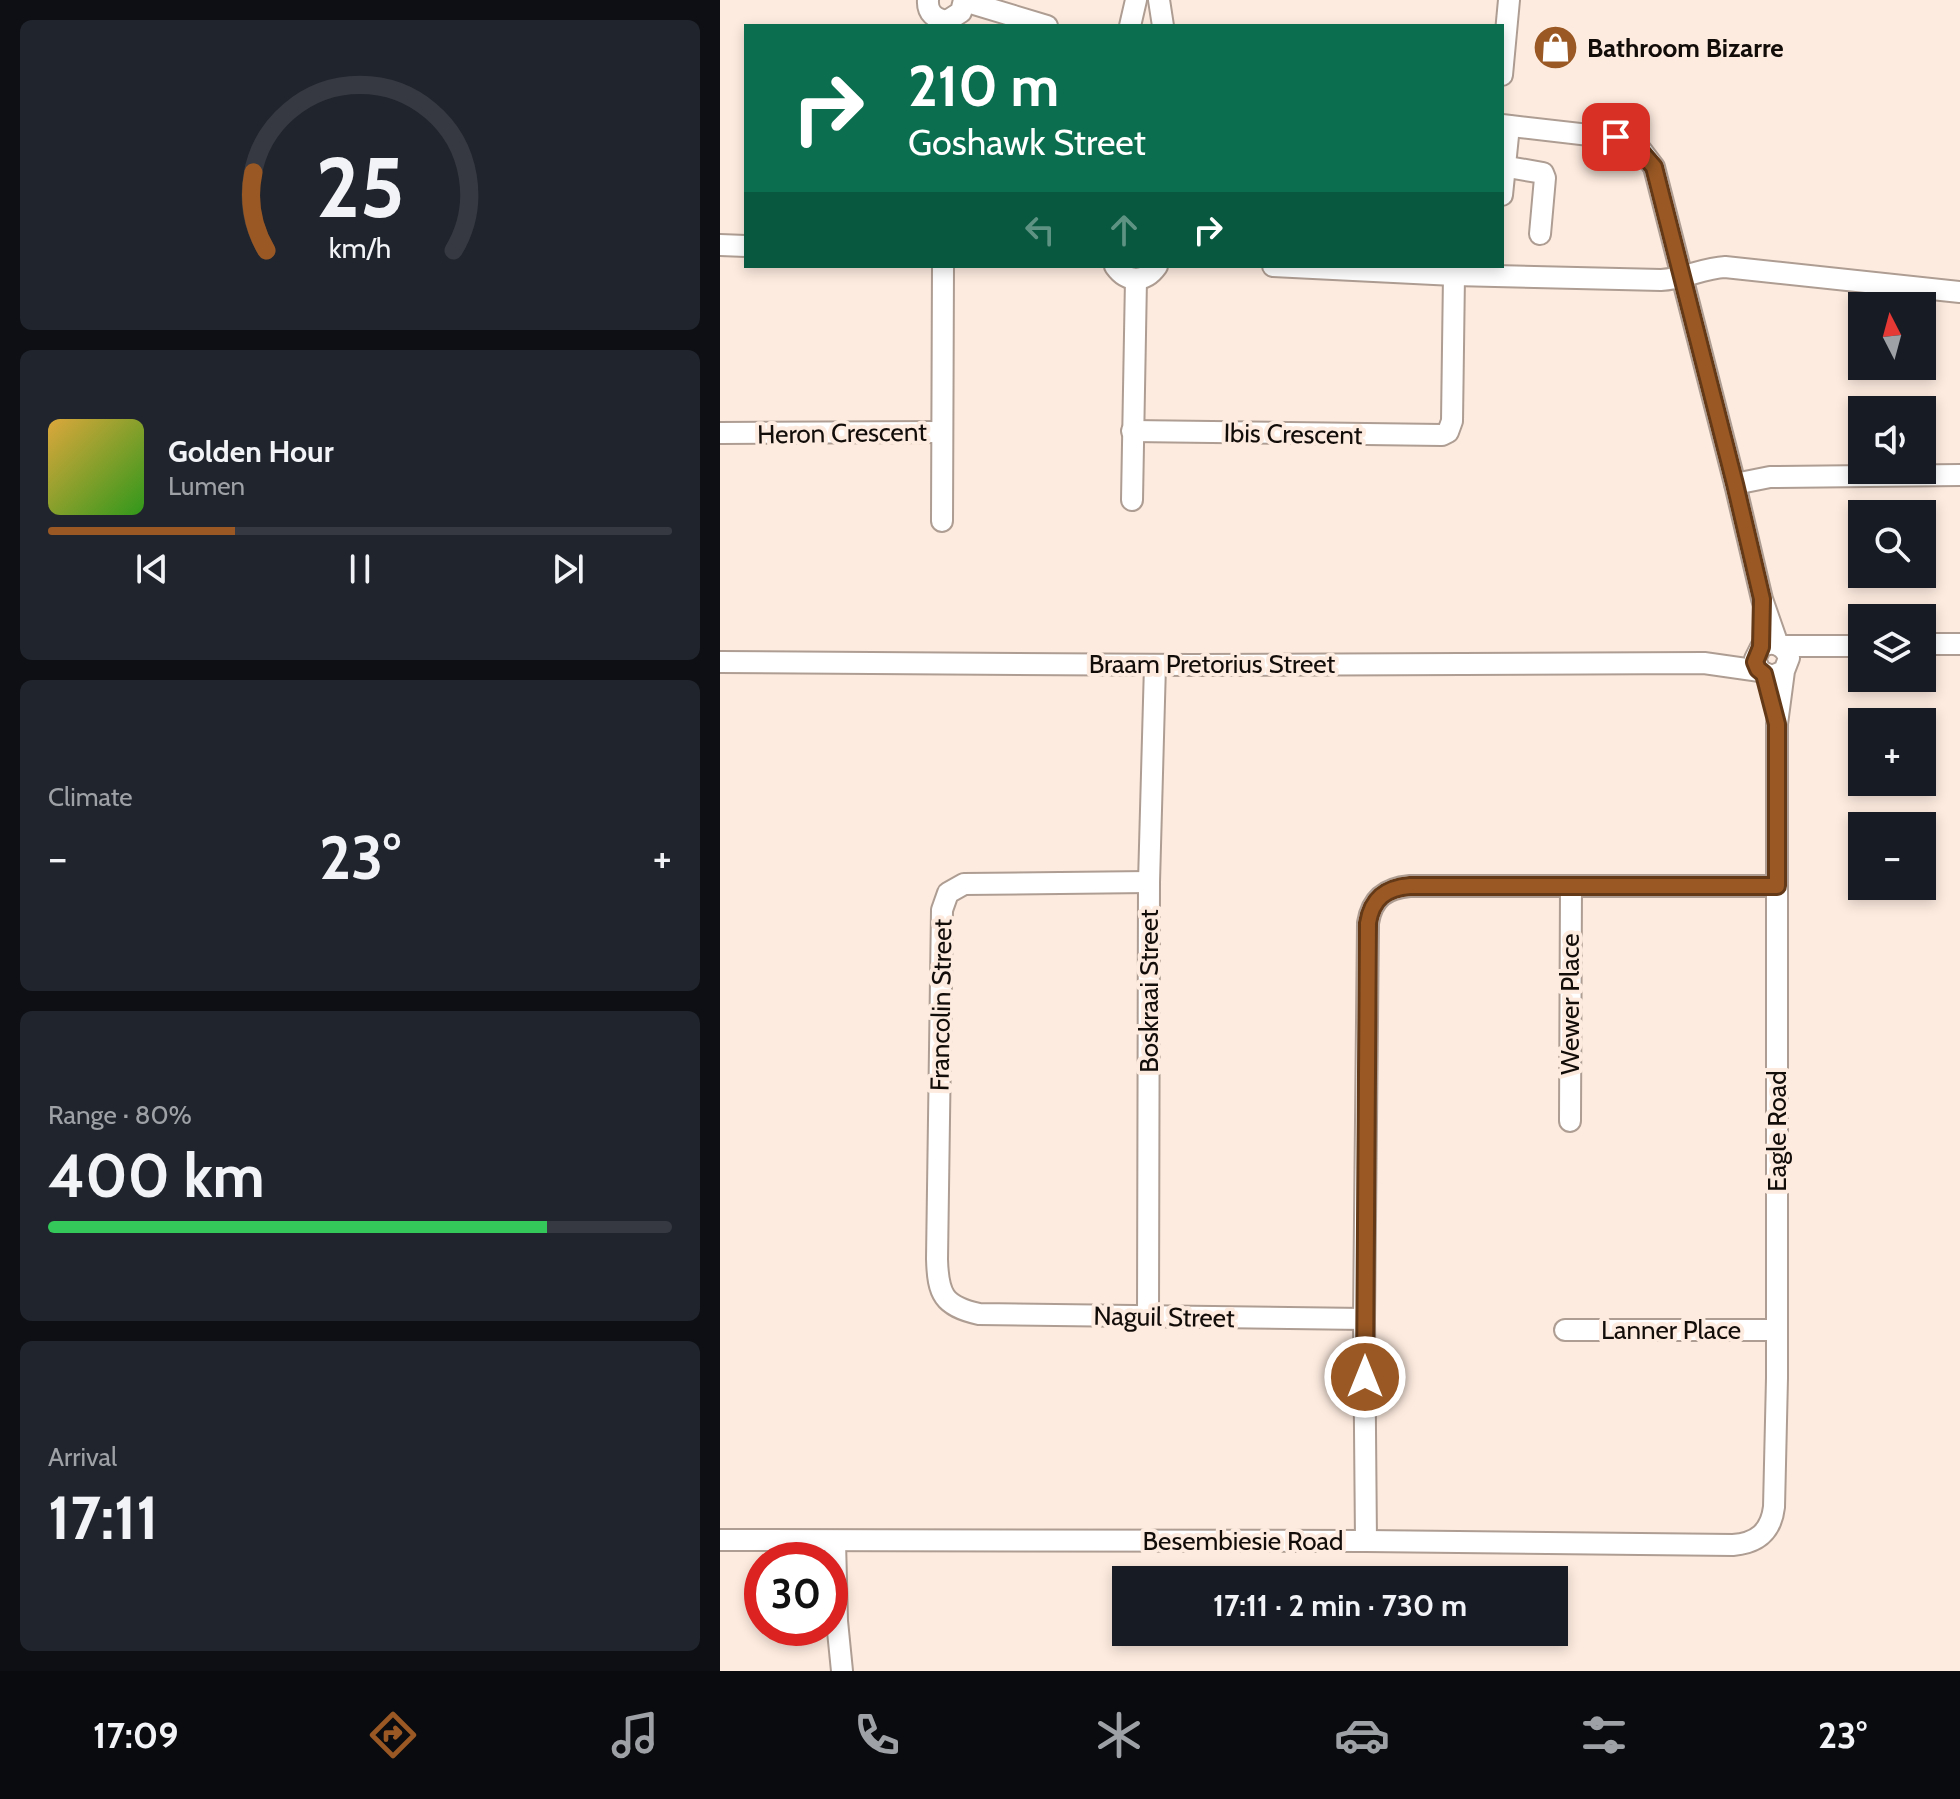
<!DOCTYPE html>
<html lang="en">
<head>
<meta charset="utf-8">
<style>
  body { margin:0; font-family:Cabin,sans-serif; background:#20242c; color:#f1f3f6; height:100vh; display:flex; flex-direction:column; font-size:30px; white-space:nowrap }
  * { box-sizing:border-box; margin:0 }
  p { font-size:26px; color:#9ea1a6 }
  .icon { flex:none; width:44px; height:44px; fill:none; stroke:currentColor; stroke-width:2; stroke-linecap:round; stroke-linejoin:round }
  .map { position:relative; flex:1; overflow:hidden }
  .drawer { display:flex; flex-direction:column; gap:20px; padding:20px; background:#0d0f14; width:720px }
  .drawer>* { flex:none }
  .banner { position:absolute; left:24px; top:24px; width:760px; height:244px; border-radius:0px; box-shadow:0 4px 12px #0003; background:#0b6e4f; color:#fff; overflow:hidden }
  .needle { width:52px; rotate:354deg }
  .tools { position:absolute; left:1128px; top:292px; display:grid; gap:16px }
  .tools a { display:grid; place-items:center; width:88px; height:88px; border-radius:0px; background:#171b24; box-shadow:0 4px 12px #0003; font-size:40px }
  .speed { position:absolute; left:24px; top:1542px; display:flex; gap:16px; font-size:40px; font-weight:700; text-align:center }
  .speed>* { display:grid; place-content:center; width:104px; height:104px; border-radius:50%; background:#171b24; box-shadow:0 4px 12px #0003; line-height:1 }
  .speed .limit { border:12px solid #d22; background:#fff; color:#111 }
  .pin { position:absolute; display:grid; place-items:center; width:68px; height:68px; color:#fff; margin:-34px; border-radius:16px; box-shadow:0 4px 12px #0006 }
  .me { position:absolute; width:88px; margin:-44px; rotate:0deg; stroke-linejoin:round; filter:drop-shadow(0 0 6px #0008) }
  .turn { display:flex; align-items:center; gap:28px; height:168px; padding:0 32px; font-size:36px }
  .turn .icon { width:104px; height:104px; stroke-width:2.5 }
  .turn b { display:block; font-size:56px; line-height:68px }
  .lanes { display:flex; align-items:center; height:76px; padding:0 32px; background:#0003; justify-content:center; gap:40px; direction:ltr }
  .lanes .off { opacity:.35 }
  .big { font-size:60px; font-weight:700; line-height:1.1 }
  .drawer .card { flex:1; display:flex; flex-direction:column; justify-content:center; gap:12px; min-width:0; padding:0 28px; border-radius:12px; background:#20242c }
  .drawer .dial { align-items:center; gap:0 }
  .dial svg { height:208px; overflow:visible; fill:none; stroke:#363941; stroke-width:7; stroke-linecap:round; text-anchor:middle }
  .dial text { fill:#f1f3f6; stroke:none }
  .song { display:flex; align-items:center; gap:24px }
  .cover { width:96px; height:96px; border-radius:12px; background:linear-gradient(135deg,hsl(40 70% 55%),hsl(110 70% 35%)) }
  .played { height:8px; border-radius:4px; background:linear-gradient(90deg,#995824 30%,#363941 30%) }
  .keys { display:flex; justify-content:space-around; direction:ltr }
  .heat { display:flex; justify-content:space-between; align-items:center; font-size:44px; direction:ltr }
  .charge { height:12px; border-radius:6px; background:linear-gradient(90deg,#34c759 80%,#363941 0) }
  .trip { position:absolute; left:392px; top:1566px; width:456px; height:80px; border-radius:0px; background:#171b24; box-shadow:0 4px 12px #0003; font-weight:700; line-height:80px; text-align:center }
  .tabs { display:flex; height:128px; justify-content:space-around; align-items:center; background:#090b0e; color:#9ea1a6 }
  .tabs .icon { width:56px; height:56px }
  .tabs .current { color:#995824 }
  .tabs b { font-size:36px; color:#f1f3f6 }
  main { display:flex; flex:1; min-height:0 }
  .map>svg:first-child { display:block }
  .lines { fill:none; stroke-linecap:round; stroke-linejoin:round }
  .minor-casing { stroke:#ae9d92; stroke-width:24 }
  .minor { stroke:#fff; stroke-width:20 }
  .route-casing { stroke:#633917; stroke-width:20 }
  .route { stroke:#995824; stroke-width:14 }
  .labels { text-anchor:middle; stroke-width:8; stroke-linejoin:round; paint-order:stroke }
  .poi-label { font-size:26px; font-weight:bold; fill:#130d0a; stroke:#fdebdf; text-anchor:start }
  .street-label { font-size:26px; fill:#130d0a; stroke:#fdebdf }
</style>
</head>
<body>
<main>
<section class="drawer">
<div class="card dial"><svg viewBox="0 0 100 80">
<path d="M14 69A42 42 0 1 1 86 69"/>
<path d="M14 69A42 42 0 0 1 9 39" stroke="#995824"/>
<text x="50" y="56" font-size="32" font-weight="700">25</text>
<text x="50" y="72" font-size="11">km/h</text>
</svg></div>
<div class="card">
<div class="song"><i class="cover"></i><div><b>Golden Hour</b><p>Lumen</p></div></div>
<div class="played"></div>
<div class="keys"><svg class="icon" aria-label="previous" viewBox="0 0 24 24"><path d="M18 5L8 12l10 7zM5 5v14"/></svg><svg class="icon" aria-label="pause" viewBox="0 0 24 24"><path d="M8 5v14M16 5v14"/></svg><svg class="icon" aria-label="next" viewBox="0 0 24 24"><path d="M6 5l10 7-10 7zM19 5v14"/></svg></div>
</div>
<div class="card"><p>Climate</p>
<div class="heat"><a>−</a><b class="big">23°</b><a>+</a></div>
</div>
<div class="card"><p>Range · 80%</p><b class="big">400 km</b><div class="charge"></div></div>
<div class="card"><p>Arrival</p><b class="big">17:11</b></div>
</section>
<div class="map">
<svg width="1240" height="1671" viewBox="0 0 1240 1671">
  <rect width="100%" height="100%" fill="#fdebdf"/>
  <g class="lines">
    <defs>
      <g id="minor">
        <path d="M 208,0 C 207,13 215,19 227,21 L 241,12 L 244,0"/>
        <polyline points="439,0 443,26"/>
        <polyline points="244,1 327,26"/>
        <polyline points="410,26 416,0"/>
        <polyline points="782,75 789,0"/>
        <polyline points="782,125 904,139 921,150 934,167 1015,484 1042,599 1058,645"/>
        <polyline points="782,166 823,173 825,178 820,234"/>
        <polyline points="782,195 789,126"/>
        <polyline points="0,245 26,246"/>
        <path d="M 395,266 C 407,283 425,283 437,266"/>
        <path d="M 553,266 L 734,275 L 941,280 C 964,279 983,268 1005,267 L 1240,292"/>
        <polyline points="412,431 722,435 728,432 732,421 734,275"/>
        <polyline points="0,433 222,432"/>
        <polyline points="1015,484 1050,477 1240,475"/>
        <polyline points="412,500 416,279"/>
        <polyline points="222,521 223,266"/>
        <polyline points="1202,644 1240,644"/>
        <polyline points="1062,646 1142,646"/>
        <polyline points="0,662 472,665 984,663 1040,671"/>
        <path d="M 429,882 L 244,884 L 228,893 L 222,910 L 217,1259 C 218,1294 223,1306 259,1314 L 644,1319"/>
        <polyline points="850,1121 851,887"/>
        <polyline points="428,1317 429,882 435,665"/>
        <polyline points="845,1330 1057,1330"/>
        <path d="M 0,1540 L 646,1541 L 1013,1545 C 1037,1543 1051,1532 1054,1507 L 1057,1378 L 1057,724 L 1064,671 L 1069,658 C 1064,645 1053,640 1041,647 L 1035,659 L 1040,671 L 1052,676 L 1064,671"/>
        <polyline points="115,1541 117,1621 122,1671"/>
        <path d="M 646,1541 L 644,1319 L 648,923 C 652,898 666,888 690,886 L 1057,886"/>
      </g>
    </defs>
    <use href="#minor" class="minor-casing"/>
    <use href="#minor" class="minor"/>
  </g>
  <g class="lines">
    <defs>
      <path id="route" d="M 645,1377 L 648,923 C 652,898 666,888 690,886 L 1057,886 L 1057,724 L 1044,674 L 1038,669 L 1035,662 L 1041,647 L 1042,599 L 1015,484 L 934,167 L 916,146 L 896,137"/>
    </defs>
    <use href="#route" class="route-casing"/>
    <use href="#route" class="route"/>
  </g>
  <defs>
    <symbol id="shop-disc" viewBox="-11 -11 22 22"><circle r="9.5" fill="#995824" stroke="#fdebdf"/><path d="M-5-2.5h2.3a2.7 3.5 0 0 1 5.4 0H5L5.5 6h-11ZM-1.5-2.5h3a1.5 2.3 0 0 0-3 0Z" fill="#fff"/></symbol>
  </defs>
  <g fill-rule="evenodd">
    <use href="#shop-disc" x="810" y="22" width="51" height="51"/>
  </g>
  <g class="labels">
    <g class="poi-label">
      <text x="867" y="57">Bathroom Bizarre</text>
    </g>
    <g class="street-label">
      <text transform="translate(122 433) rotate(-1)" y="9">Heron Crescent</text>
      <text transform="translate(573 434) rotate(1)" y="9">Ibis Crescent</text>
      <text x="492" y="673">Braam Pretorius Street</text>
      <text transform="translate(429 991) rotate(-90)" y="9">Boskraai Street</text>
      <text transform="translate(850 1004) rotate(-90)" y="9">Wewer Place</text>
      <text transform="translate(221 1005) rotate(-89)" y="9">Francolin Street</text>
      <text transform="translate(1057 1131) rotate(-90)" y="9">Eagle Road</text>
      <text transform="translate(444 1317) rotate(1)" y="9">Naguil Street</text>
      <text x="951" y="1339">Lanner Place</text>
      <text x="523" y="1550">Besembiesie Road</text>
    </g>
  </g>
</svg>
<div class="tools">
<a><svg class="needle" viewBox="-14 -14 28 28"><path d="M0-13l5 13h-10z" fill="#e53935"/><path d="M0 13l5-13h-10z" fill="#9ea1a6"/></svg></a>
<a><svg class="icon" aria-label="sound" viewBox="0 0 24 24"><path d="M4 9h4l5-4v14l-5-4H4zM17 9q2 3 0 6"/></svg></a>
<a><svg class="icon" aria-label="search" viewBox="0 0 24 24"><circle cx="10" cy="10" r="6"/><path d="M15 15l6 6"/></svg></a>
<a><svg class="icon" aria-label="layers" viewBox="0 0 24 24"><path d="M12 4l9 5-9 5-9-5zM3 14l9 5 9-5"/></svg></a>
<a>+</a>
<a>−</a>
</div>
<div class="speed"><div class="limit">30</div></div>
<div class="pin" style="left:896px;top:137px;background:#d93025"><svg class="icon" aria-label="arrive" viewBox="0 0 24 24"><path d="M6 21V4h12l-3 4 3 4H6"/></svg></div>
<svg class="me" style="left:645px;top:1377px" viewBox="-20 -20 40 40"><circle r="17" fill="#995824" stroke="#fff" stroke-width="3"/><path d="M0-11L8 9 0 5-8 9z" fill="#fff"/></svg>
<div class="trip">17:11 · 2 min · 730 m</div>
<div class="banner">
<div class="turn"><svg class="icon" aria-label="right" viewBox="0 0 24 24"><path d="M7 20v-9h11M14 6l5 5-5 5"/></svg><div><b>210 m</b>Goshawk Street</div></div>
<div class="lanes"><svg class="icon off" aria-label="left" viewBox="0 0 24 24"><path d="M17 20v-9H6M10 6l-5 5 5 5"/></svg><svg class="icon off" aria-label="ahead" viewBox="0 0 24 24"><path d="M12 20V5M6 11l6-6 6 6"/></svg><svg class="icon" aria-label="right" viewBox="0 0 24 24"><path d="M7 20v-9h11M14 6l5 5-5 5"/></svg></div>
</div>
</div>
</main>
<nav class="tabs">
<b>17:09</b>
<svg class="icon current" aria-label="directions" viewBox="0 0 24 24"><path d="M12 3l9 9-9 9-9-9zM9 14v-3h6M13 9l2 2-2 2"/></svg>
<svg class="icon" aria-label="music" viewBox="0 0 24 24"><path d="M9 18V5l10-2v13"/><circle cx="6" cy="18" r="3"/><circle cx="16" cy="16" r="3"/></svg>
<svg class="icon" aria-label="phone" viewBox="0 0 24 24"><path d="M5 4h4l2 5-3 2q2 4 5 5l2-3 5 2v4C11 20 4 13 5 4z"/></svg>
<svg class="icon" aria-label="climate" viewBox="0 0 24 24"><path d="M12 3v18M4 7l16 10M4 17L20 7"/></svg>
<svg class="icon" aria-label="car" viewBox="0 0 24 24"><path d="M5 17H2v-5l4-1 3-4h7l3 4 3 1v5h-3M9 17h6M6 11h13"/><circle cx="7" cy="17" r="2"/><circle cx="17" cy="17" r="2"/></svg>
<svg class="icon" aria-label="filters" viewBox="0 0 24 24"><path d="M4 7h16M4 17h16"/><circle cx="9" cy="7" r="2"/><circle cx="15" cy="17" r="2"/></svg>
<b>23°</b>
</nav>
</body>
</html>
